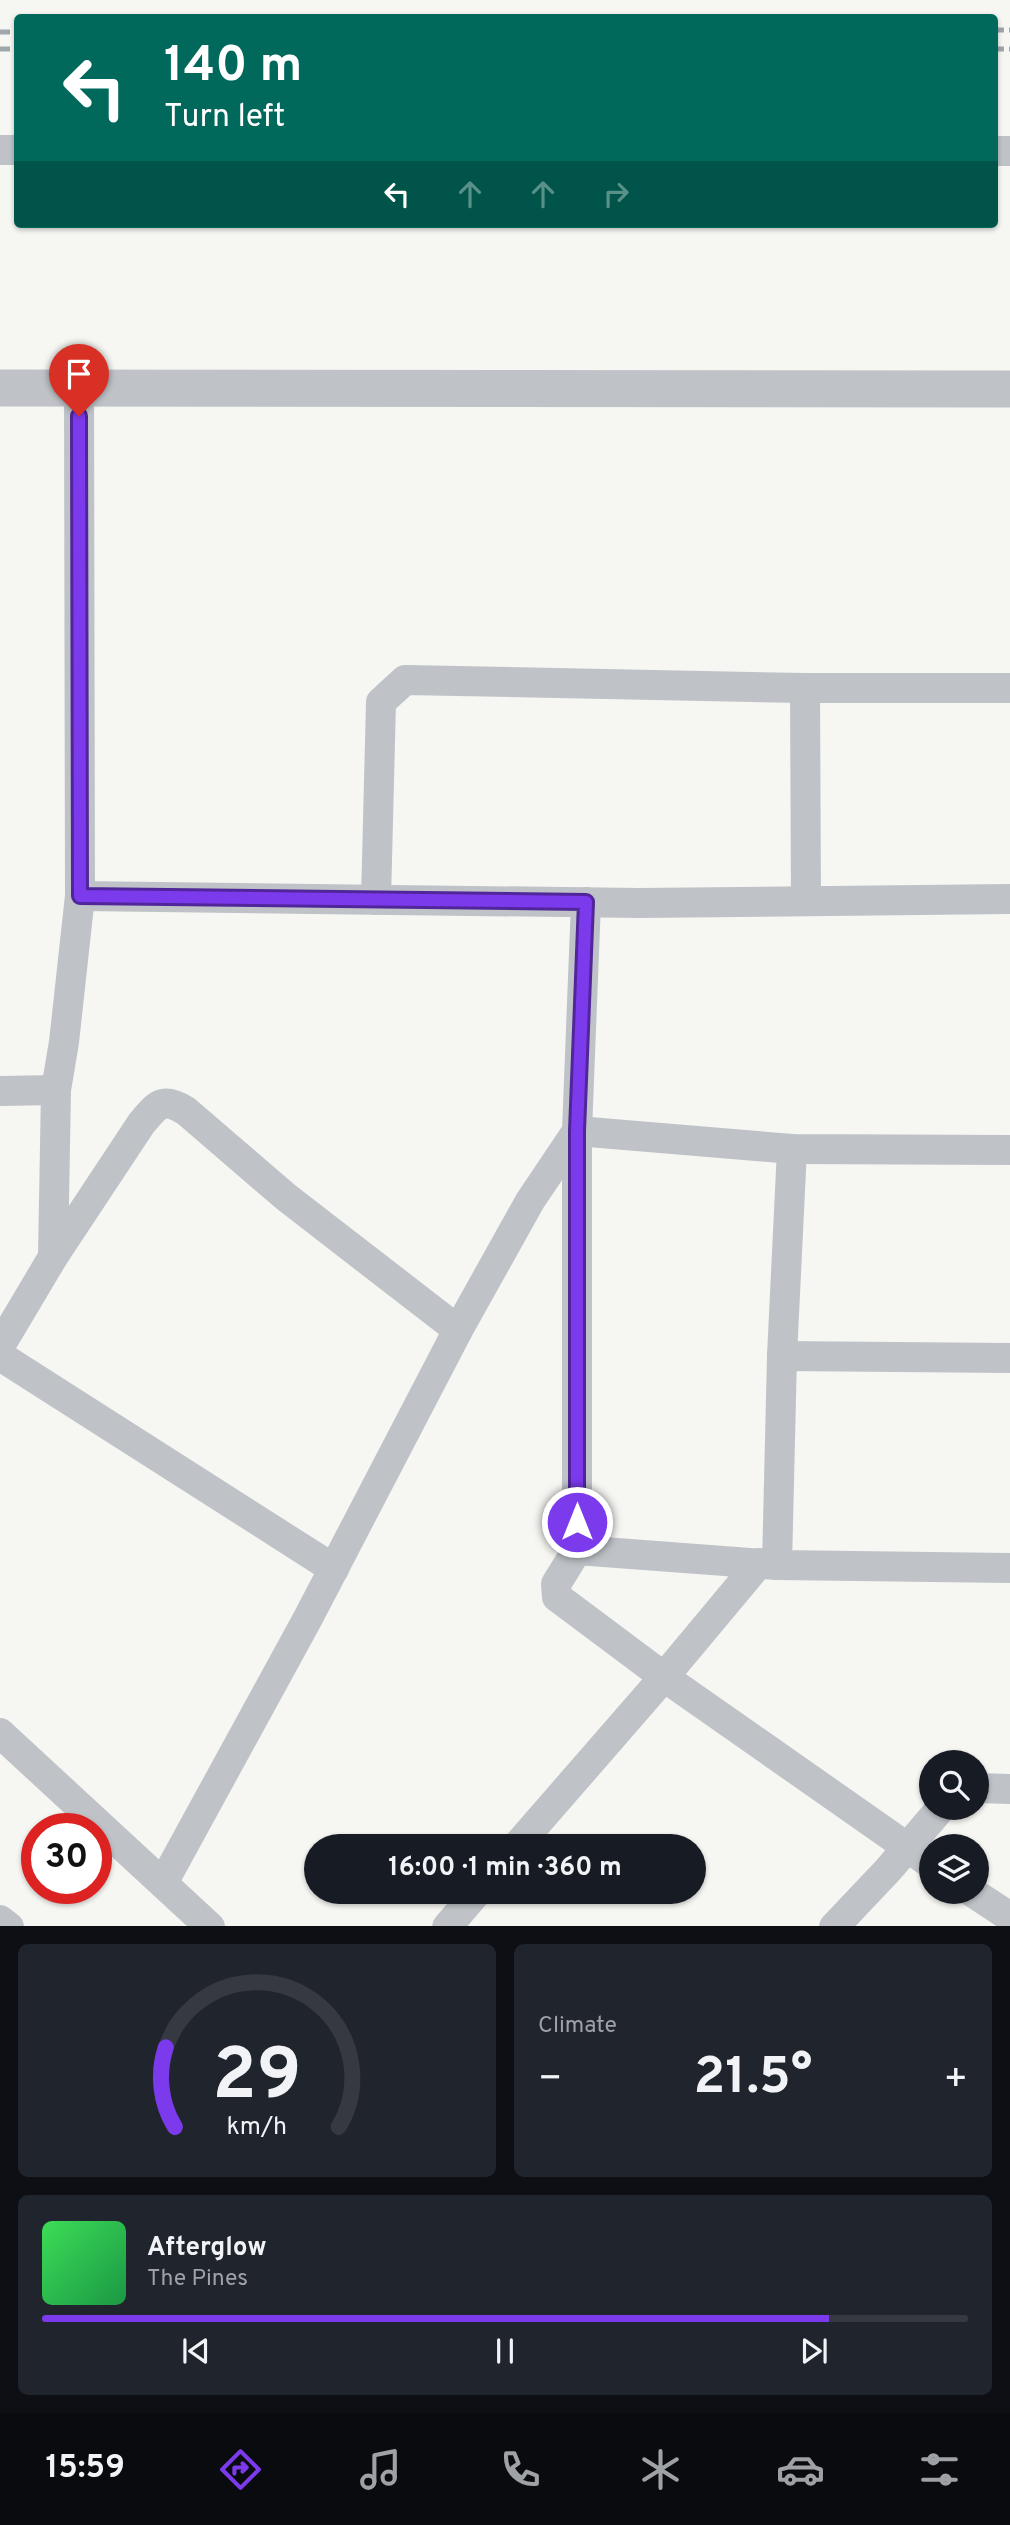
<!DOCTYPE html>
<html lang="en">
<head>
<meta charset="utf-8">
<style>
  body { margin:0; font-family:Overpass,sans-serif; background:#20242c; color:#f1f3f6; height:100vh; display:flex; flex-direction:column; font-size:26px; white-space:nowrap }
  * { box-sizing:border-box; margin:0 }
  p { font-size:23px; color:#9ea1a6 }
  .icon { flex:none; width:38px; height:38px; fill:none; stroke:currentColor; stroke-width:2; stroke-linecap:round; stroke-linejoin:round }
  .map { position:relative; height:1926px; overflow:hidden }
  .side { display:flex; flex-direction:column; gap:18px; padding:18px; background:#0d0f14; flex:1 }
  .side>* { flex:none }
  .guide { position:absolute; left:14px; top:14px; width:984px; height:214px; border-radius:7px; box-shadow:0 2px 5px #0004; background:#00695c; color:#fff; overflow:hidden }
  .fabs { position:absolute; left:919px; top:1750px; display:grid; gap:14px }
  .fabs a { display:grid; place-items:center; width:70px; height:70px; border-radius:50%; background:#171b24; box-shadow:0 2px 5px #0004; font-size:35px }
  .speed { position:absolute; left:21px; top:1813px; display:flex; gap:14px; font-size:35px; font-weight:700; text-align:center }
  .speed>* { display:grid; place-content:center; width:91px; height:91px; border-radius:50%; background:#171b24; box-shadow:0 2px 5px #0004; line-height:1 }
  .speed .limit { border:10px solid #d22; background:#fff; color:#111 }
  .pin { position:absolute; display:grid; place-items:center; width:60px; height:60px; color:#fff; margin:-72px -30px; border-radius:50% 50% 50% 0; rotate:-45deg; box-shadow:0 0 7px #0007 }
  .pin .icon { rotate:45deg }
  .me { position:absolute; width:77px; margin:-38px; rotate:0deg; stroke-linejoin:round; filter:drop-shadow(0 0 5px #0008) }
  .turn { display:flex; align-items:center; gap:24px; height:147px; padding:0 35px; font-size:32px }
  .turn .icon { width:91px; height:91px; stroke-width:2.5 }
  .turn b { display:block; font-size:49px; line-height:60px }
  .lanes { display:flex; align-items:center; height:66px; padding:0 35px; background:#0003; justify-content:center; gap:35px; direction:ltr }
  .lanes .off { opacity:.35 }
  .big { font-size:52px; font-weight:700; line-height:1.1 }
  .side .card { flex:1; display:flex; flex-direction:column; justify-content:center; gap:10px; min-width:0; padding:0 24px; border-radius:10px; background:#20242c }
  .side .dial { align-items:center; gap:0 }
  .dial svg { height:182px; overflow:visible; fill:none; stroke:#363941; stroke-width:7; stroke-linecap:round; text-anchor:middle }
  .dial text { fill:#f1f3f6; stroke:none }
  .song { display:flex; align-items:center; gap:21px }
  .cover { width:84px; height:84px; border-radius:10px; background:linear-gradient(135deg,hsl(130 70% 55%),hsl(140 70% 35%)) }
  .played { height:7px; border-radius:4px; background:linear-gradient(90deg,#7c3aed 85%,#363941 85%) }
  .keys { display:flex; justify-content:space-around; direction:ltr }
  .heat { display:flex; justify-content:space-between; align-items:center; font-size:38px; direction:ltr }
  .side .tiles { flex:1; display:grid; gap:18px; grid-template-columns:1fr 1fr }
  .card:last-child { grid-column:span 2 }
  .trip { position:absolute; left:304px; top:1834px; width:402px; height:70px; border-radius:35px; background:#171b24; box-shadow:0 2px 5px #0004; font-weight:700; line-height:70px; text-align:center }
  .dock { display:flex; height:112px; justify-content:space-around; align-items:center; background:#090b0e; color:#9ea1a6 }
  .dock .icon { width:49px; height:49px }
  .dock .on { color:#7c3aed }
  .dock b { font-size:32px; color:#f1f3f6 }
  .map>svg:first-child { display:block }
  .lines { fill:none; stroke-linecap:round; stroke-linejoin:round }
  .minor { stroke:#bfc3c7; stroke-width:30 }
  .tertiary { stroke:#bfc3c7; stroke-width:37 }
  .rail { stroke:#a0a7ac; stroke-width:5; stroke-dasharray:10 5; stroke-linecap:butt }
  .route-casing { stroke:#51269a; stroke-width:18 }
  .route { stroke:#7c3aed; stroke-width:12 }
</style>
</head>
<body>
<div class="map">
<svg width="1010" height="1927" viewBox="0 0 1010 1927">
  <rect width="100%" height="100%" fill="#f6f6f3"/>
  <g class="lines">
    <g class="minor">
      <polyline points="0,150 18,150"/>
      <polyline points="994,151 1010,151"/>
      <polyline points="805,688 806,901"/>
      <polyline points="80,896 639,903 1010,899"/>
      <polyline points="376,900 381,702 405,680 805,688 1010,688"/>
      <polyline points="586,902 577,1131 577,1550 556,1584 557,1597 664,1677 931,1864"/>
      <polyline points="0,1091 56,1090 64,1042 80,896 79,389"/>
      <path d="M 53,1257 L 141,1124 C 157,1105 162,1096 186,1111 L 286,1197 L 458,1330"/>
      <polyline points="0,1346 53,1257 56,1090"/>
      <polyline points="0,1356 334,1569"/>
      <polyline points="782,1356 1010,1358"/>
      <polyline points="577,1550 777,1565 1010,1568"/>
      <polyline points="777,1565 782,1356 792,1149"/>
      <polyline points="0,1733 210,1927"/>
      <polyline points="976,1788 1010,1789"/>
      <polyline points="517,1846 664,1677 759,1563"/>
      <polyline points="163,1883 308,1618 458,1330 530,1201 577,1131 792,1149 1010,1150"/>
      <polyline points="972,1892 1010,1917"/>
      <polyline points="0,1920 9,1927"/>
      <polyline points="447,1927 477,1892"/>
      <polyline points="834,1927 888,1870 941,1808"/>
    </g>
    <polyline class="tertiary" points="0,388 1010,389"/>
    <g class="rail">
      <polyline points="994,30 1010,30"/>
      <polyline points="0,32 18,32"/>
      <polyline points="0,49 18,49"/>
      <polyline points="994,49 1010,49"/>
    </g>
  </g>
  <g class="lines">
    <defs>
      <polyline id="route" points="79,416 80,896 586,902 577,1131 577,1522"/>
    </defs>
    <use href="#route" class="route-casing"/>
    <use href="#route" class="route"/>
  </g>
</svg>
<div class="fabs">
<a><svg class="icon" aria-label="search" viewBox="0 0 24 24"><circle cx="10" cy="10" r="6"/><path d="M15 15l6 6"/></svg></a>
<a><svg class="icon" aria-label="layers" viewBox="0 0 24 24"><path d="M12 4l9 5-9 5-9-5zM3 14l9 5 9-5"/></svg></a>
</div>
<div class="speed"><div class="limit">30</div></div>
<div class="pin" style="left:79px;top:416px;background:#d93025"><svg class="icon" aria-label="arrive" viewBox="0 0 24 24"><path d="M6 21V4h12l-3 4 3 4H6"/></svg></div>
<svg class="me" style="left:577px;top:1522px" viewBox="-20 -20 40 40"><circle r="17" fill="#7c3aed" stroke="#fff" stroke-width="3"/><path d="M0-11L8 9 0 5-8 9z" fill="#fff"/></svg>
<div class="trip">16:00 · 1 min · 360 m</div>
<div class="guide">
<div class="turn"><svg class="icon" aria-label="left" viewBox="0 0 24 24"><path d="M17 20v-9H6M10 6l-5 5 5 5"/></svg><div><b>140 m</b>Turn left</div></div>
<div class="lanes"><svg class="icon" aria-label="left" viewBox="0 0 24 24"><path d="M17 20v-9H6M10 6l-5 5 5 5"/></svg><svg class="icon off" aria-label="ahead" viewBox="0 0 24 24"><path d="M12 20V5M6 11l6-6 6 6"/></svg><svg class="icon off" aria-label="ahead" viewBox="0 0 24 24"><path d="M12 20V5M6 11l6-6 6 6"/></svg><svg class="icon off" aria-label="right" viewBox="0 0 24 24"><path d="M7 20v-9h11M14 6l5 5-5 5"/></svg></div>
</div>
</div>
<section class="side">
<div class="tiles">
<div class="card dial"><svg viewBox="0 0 100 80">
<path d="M14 69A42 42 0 1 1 86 69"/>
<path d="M14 69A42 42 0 0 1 10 34" stroke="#7c3aed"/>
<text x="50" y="56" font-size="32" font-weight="700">29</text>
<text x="50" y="72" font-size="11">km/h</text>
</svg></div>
<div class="card"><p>Climate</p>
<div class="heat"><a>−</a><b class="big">21.5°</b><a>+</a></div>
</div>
<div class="card">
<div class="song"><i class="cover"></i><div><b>Afterglow</b><p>The Pines</p></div></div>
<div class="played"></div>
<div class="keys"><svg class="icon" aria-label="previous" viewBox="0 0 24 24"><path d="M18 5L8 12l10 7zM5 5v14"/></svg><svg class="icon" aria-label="pause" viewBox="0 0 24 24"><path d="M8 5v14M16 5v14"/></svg><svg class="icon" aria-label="next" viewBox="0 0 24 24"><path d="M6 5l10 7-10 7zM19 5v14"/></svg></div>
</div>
</div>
</section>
<nav class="dock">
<b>15:59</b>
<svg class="icon on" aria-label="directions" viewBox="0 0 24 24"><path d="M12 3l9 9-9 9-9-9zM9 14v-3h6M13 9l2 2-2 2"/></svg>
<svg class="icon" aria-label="music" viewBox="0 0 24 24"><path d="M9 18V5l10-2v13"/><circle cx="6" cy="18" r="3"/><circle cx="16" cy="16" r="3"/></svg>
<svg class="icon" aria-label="phone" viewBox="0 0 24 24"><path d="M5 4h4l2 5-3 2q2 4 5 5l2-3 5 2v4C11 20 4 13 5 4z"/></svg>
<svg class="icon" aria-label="climate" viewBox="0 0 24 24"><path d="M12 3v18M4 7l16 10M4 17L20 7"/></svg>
<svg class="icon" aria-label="car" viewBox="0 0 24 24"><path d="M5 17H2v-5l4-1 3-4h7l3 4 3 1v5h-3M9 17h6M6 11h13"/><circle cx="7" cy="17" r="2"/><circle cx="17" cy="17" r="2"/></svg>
<svg class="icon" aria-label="filters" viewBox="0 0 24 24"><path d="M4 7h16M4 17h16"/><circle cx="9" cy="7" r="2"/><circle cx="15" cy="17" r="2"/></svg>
</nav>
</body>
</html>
